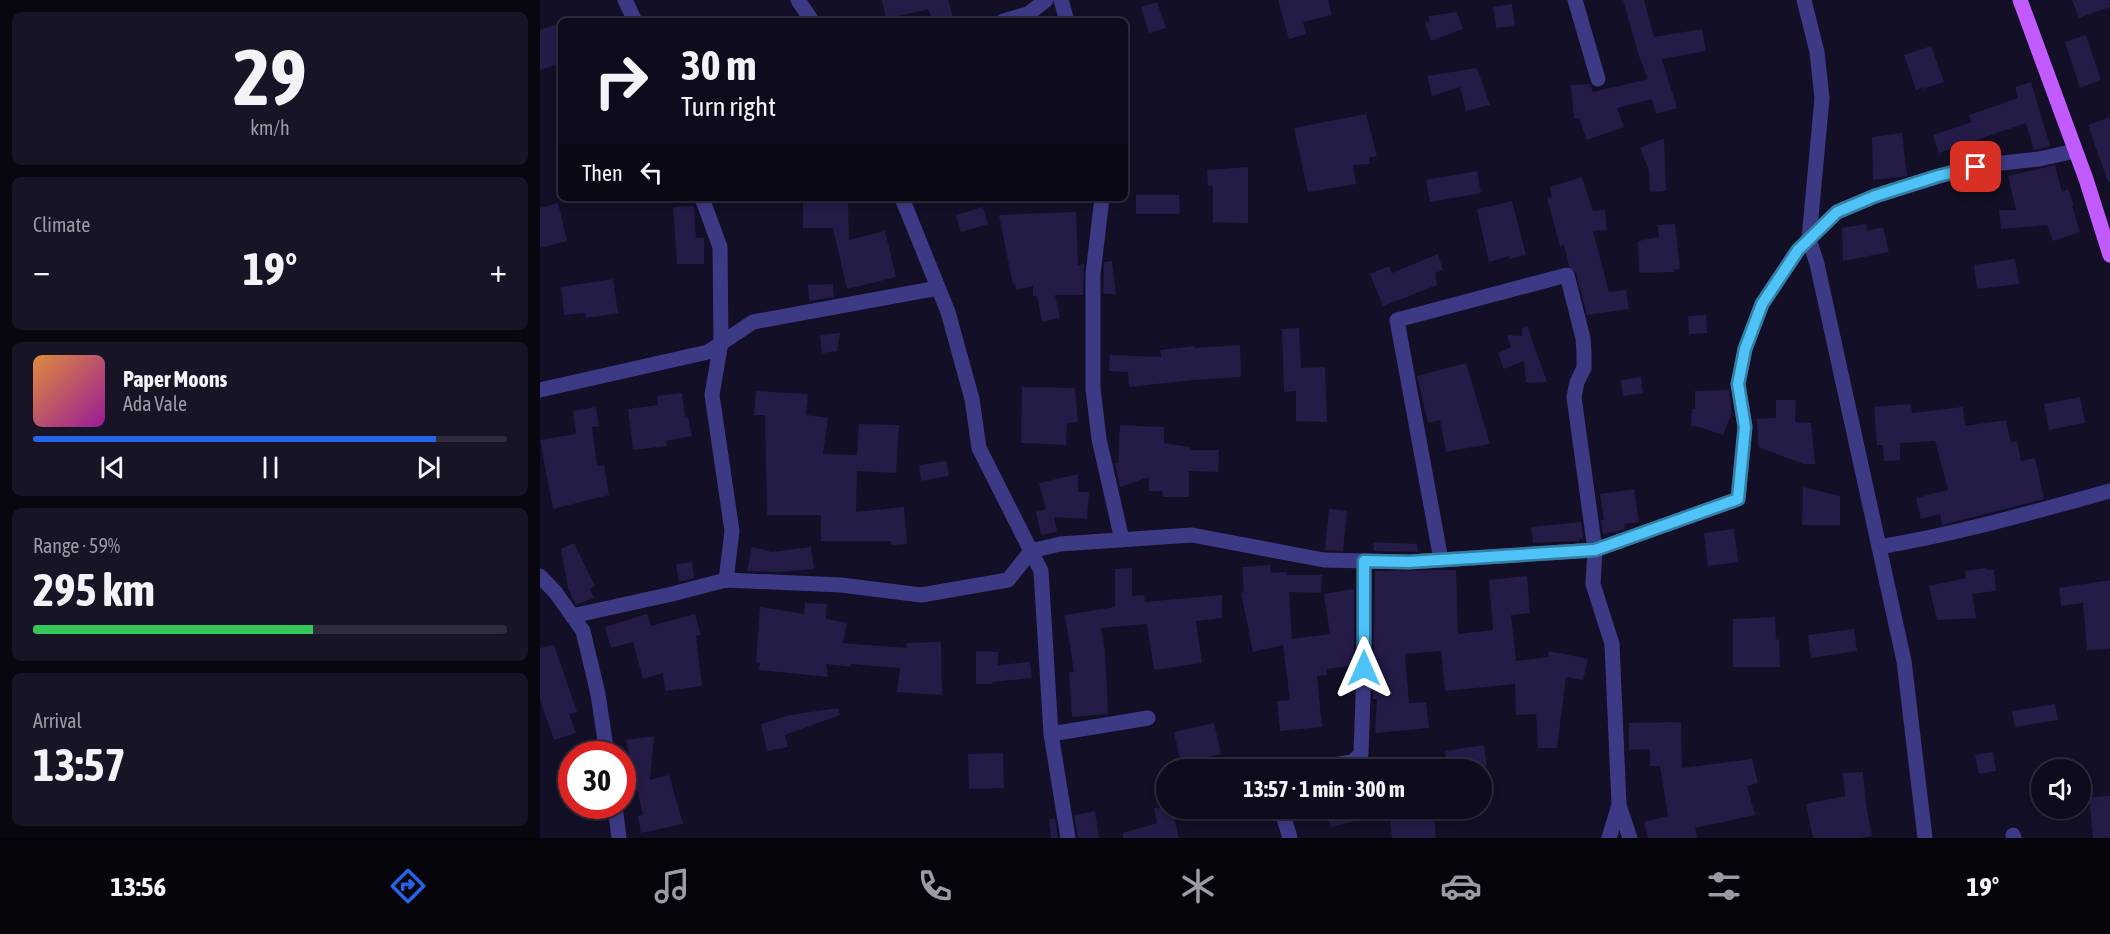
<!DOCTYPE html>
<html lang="en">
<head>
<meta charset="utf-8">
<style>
  body { margin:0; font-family:"Asap Condensed",sans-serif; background:#171425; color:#f1f3f6; height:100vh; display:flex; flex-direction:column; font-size:22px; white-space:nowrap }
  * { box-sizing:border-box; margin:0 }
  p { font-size:20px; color:#9b9ba3 }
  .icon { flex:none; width:33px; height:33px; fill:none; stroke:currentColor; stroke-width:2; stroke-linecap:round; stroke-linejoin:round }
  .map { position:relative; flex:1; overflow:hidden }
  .details { display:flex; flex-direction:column; gap:12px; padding:12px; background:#08060f; width:540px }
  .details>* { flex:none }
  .guide { position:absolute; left:18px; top:18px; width:570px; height:183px; border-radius:9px; box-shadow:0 3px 9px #0003,0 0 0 2px #2e2b3b; background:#0e0b1c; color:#f1f3f6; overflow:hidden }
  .buttons { position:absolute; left:1491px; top:759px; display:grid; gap:12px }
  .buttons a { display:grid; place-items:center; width:60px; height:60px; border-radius:50%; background:#0e0b1c; box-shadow:0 3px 9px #0003,0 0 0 2px #2e2b3b; font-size:30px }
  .speed { position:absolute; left:18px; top:741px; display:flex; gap:12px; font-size:30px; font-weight:700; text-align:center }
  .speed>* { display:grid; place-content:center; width:78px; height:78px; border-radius:50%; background:#0e0b1c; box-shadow:0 3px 9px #0003,0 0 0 2px #2e2b3b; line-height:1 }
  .speed .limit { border:9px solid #d22; background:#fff; color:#111 }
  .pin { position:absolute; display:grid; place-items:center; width:51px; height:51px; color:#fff; margin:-26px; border-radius:12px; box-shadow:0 3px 9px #0006 }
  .me { position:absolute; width:66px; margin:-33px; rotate:0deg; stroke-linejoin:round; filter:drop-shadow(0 0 4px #0008) }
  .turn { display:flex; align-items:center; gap:21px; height:126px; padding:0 24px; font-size:27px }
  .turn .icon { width:78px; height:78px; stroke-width:2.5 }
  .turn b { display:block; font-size:42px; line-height:51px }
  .then { display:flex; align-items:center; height:57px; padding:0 24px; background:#0003; gap:12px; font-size:22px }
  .big { font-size:45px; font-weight:700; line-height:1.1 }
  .details .widget { flex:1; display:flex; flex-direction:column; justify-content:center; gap:9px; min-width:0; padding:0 21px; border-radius:9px; background:#171425 }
  .details .dial { align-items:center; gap:0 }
  .dial b { font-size:78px; line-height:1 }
  .song { display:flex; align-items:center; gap:18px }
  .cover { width:72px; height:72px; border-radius:9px; background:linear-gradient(135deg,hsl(30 70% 55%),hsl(300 70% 35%)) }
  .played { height:6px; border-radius:3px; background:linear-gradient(90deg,#2563eb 85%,#2e2b3b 85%) }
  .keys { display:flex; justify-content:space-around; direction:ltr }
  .heat { display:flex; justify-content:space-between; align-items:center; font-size:33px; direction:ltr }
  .charge { height:9px; border-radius:4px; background:linear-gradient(90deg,#34c759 59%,#2e2b3b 0) }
  .trip { position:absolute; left:616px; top:759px; width:336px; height:60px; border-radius:30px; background:#0e0b1c; box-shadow:0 3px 9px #0003,0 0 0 2px #2e2b3b; font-weight:700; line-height:60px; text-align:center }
  .tab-bar { display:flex; height:96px; justify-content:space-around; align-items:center; background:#06040b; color:#9b9ba3 }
  .tab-bar .icon { width:42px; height:42px }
  .tab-bar .current { color:#2563eb }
  .tab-bar b { font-size:27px; color:#f1f3f6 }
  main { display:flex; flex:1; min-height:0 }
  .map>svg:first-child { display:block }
  .building { fill:#241b47 }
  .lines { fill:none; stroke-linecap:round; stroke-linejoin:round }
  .street { stroke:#3d3a85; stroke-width:15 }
  .primary { stroke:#c25bff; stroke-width:15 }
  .route-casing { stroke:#337fa1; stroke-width:15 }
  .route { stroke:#4fc3f7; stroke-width:10 }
</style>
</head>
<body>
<main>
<section class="details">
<div class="widget dial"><b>29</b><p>km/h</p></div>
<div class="widget"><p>Climate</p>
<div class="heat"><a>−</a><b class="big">19°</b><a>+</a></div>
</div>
<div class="widget">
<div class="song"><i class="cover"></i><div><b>Paper Moons</b><p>Ada Vale</p></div></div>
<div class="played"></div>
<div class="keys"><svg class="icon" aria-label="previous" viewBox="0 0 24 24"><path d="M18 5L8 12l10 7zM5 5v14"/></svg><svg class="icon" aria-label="pause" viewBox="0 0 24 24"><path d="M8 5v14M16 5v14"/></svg><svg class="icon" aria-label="next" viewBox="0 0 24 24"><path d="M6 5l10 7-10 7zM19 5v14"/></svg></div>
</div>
<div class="widget"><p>Range · 59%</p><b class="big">295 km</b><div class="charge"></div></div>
<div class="widget"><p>Arrival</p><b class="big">13:57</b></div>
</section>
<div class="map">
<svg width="1570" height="838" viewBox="0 0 1570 838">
  <rect width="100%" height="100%" fill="#130f26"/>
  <g class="building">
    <polygon points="342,0 408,0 413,18 403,21 393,21 388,9 346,19"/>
    <polygon points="738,0 788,0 792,15 763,22 766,34 749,39"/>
    <polygon points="1083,0 1104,0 1114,37 1162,29 1166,51 1122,59 1137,108 1116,114 1112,99 1077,108 1084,127 1047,140 1039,118 1034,119 1031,85 1050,84 1053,92 1108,79 1099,56"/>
    <polygon points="1532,0 1570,0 1570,7 1539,18"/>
    <polygon points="617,2 626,28 609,33 601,7"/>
    <polygon points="972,4 975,26 956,28 953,7"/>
    <polygon points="917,12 923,29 891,41 885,23 890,21 888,16"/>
    <polygon points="21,23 21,63 0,70 0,30"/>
    <polygon points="1546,35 1561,80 1540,88 1525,42"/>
    <polygon points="1391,46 1404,82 1383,89 1383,87 1376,90 1364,55"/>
    <polygon points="937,68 950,105 926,111 920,87 892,96 887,76"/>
    <polygon points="1491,82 1510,146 1494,150 1486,123 1399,153 1393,135 1432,122 1429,115 1478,98 1475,87"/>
    <polygon points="826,114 837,156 829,158 830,164 813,165 816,184 768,192 754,128"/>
    <polygon points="1570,117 1570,181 1568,182 1548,125"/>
    <polygon points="1362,133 1367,176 1333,180 1332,137"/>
    <polygon points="1124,138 1126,191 1110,192 1109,170 1100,148"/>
    <polygon points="1515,165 1522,192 1528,189 1534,205 1532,206 1540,232 1513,241 1507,225 1461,229 1459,210 1476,210 1468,176"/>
    <polygon points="708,167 708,223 673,222 673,186 668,186 667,170"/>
    <polygon points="937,171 941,193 890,202 886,180"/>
    <polygon points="1042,177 1053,211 1065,210 1067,230 1053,231 1069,292 1086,290 1089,309 1047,315 1036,273 1029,266 1024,245 1020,246 1007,198 1012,197 1010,187"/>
    <polygon points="596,195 639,195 640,214 596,214"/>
    <polygon points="263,198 299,198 299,202 308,202 309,240 345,231 356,277 307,289 293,228 263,228"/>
    <polygon points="972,201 986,255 969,259 969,256 949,262 937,209"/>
    <polygon points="18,203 27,241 0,248 0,208"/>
    <polygon points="154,206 156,238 164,238 164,264 137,264 133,207"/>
    <polygon points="443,207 448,224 421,232 416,215"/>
    <polygon points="536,212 538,265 544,264 543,295 515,295 520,318 502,322 497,296 493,296 493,286 476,290 475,284 473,285 459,215"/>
    <polygon points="1135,224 1140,269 1134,270 1134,272 1099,273 1098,241 1119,237 1118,225"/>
    <polygon points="1326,224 1327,231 1343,227 1349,252 1303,261 1302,228"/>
    <polygon points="898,254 903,270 895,273 897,285 843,306 830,274 849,266 852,273"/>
    <polygon points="1475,259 1479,284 1437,289 1434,265"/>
    <polygon points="572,261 576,294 563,294 564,262"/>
    <polygon points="73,279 78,313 46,318 45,313 24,315 21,287"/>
    <polygon points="293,284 294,297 269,301 268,285"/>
    <polygon points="1166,315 1167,333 1149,334 1148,316"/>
    <polygon points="988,327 993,343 1007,382 986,383 984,361 964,369 958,353 971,347 967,335 982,336 982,328"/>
    <polygon points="759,328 761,368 785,367 787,422 756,421 756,391 744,392 742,329"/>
    <polygon points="300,333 297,351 282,353 280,335"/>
    <polygon points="700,345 701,377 652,380 589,387 588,372 569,371 570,355 621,357 620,350 655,346 655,348"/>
    <polygon points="926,363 950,444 906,452 900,420 888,423 877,376"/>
    <polygon points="1101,377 1103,393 1083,396 1081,380"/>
    <polygon points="482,387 535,388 538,422 527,423 526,445 481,443"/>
    <polygon points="1189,390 1192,413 1183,435 1159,427 1151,426 1152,409 1155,409 1155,391"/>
    <polygon points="216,391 268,394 266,415 288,418 283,454 317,455 319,424 359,425 356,473 317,471 316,512 364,507 367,544 351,545 351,541 281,541 281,515 227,515 225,415 214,415"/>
    <polygon points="142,393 145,417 148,416 152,436 126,441 127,446 93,450 88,409 118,405 117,396"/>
    <polygon points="1540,397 1545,423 1509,430 1504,404"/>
    <polygon points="1236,400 1256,400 1255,422 1271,423 1275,464 1264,464 1218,447 1217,419 1236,418"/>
    <polygon points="1371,404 1372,413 1423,407 1425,426 1466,420 1471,443 1477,441 1481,461 1495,458 1504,499 1402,525 1400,514 1381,519 1376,498 1408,490 1395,441 1360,443 1360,460 1344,461 1343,445 1337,445 1334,407"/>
    <polygon points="56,407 59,426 52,427 57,466 64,465 69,495 13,509 0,440 36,434 33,411"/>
    <polygon points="580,425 624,427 624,443 650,447 650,450 679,450 678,472 649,471 649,497 623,497 622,491 609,491 609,477 580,487 575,463 578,463"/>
    <polygon points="407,461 409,476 381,481 379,465"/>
    <polygon points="538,474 538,492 549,492 547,519 514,517 517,532 501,535 496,512 506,509 499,483"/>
    <polygon points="1263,487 1300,496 1300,525 1262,525"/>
    <polygon points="1094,489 1099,522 1084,524 1085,529 1077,532 1063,534 1061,520 1064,520 1060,494"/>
    <polygon points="789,509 807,511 803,551 785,550"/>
    <polygon points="1041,522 1043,538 1039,538 1040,541 993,543 991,527"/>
    <polygon points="1194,529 1198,562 1168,566 1164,533"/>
    <polygon points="833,542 877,544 878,552 834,551"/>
    <polygon points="34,543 55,586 50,589 54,598 36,605 28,589 21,549"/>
    <polygon points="212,547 232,552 271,547 274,569 238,572 207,571"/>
    <polygon points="152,562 154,578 139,582 136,564"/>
    <polygon points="730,565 731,573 747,572 747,575 782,575 781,593 749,592 752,639 790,634 784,594 814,589 814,666 786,669 787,675 777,676 782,727 740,731 737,701 750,700 743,645 713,652 701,593 704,592 702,567"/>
    <polygon points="592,568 592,596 604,595 605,602 682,595 682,618 656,621 662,663 614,670 607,624 561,628 565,650 568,714 532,717 529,672 534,672 525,615 575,607 575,569"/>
    <polygon points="1446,568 1446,570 1454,569 1456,591 1432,594 1436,618 1397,620 1389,586 1426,578 1425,571"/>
    <polygon points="916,570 918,634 953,630 949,580 987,576 990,613 971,615 976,661 1008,657 1009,651 1048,659 1043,680 1026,677 1017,748 998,748 996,714 976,715 975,684 905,691 901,651 865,654 869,703 886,702 889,728 835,733 837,699 833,699 835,571"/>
    <polygon points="1570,580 1570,649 1547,650 1543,603 1521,606 1519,588"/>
    <polygon points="265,603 287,604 286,619 307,623 303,643 367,648 366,643 401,642 402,695 357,692 360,668 311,664 311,667 286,664 288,677 219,670 220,663 216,662 220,607 264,614"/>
    <polygon points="107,614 111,626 155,614 161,635 156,636 162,686 125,691 123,673 103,679 93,642 71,648 65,627"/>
    <polygon points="1235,617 1236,640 1239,639 1240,667 1193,667 1193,619"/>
    <polygon points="1314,629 1317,651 1271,658 1268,635"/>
    <polygon points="14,645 37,712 29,714 36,733 14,740 0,700 0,648"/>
    <polygon points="436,651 458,652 458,665 490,662 492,678 452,682 452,684 436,684"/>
    <polygon points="1515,704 1518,720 1475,727 1472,711"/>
    <polygon points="298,708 300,715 245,735 248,747 227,751 221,724 250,715"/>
    <polygon points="1141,722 1142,768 1212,759 1218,783 1207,786 1215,815 1155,828 1158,838 1108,838 1104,822 1128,816 1120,766 1110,766 1110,749 1089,750 1089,723"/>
    <polygon points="674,723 681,754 641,763 634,732"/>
    <polygon points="114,736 110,780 129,775 143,824 101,833 98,816 103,815 86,740"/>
    <polygon points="944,745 947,766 924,770 908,770 905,751"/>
    <polygon points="1453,752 1456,771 1439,774 1435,755"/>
    <polygon points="463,753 464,788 429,789 428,754"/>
    <polygon points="1323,772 1326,805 1332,836 1320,838 1273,838 1266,804 1305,796 1303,773"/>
    <polygon points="1570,796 1570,838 1553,838 1549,797"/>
    <polygon points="614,808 632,808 639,838 583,838 583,833 617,823"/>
    <polygon points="782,808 839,808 839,815 791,827"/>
    <polygon points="555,811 559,838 538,838 534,815"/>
    <polygon points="894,815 896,838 852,838 850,820"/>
    <polygon points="515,818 518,838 511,838 509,819"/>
  </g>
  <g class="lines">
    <g class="street">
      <polyline points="85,0 95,21"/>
      <polyline points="258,0 272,21"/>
      <polyline points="521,0 527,21"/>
      <polyline points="1035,0 1058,79"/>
      <polyline points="1264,0 1277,52 1282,98 1269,239 1277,264 1364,661 1385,838"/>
      <polyline points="463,21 488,14 506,0"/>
      <polyline points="162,198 180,247 181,342 172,395 192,531 186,580"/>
      <polyline points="362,198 408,312 432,399 439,448 501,571 511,734 528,838"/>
      <polyline points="562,198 553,274 553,389 559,439 582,540"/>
      <polyline points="0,390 168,352 213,322 398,288"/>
      <path d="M 1339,547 C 1418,534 1493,512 1570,491"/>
      <polyline points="901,560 857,320 1027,275 1043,338 1044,353 1044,368 1037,382 1034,397 1055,550 1053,584 1072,644 1079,805 1090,838"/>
      <polyline points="0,576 16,593 43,631 58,694 67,754"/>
      <polyline points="32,616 132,594 186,580 301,585 381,595 468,580 491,551 520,544 652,535 784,560 869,562 1055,550 1198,499 1205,427 1198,384 1205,349 1222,304 1258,250 1269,239 1297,212 1335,196 1419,170 1453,164 1499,159 1535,151"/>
      <polyline points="511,734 608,718"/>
      <polyline points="764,770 812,762 821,754 824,668 824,561"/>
      <polyline points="75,806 79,838"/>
      <polyline points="741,808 750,838"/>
      <polyline points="1473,835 1474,838"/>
      <polyline points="1069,838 1079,805"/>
    </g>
    <polyline class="primary" points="1480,0 1546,179 1570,255"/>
  </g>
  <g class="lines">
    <defs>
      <polyline id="route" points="824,668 824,561 869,562 1055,550 1198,499 1205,427 1198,384 1205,349 1222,304 1258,250 1297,212 1335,196 1398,176 1436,167"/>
    </defs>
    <use href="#route" class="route-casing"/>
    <use href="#route" class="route"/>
  </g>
</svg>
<div class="buttons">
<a><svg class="icon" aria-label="sound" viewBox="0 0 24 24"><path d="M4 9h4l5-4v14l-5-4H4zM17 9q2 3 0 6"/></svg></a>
</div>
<div class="speed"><div class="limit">30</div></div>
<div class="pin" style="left:1436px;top:167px;background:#d93025"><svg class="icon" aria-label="arrive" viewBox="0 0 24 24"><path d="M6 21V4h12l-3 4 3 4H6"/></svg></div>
<svg class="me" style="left:824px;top:668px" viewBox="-20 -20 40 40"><path d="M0-17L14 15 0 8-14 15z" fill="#4fc3f7" stroke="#fff" stroke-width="4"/></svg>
<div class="trip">13:57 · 1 min · 300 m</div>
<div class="guide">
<div class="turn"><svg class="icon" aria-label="right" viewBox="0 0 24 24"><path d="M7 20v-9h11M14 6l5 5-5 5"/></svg><div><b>30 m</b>Turn right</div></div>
<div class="then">Then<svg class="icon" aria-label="left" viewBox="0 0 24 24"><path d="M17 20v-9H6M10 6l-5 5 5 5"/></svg></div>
</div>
</div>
</main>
<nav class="tab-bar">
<b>13:56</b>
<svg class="icon current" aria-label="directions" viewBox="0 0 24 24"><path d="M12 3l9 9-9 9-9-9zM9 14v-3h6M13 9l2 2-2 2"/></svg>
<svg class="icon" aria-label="music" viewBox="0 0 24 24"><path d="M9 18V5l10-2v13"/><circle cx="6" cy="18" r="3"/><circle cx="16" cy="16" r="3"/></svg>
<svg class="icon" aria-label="phone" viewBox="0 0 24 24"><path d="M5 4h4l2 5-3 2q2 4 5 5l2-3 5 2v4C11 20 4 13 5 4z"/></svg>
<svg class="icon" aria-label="climate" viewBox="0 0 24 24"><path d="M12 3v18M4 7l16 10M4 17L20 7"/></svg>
<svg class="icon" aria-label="car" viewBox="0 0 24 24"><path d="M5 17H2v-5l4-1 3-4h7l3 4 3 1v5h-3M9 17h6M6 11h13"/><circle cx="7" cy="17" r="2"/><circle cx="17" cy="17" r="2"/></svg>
<svg class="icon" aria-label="filters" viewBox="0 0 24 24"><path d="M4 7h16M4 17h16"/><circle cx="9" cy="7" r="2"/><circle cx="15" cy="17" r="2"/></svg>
<b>19°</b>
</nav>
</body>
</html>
